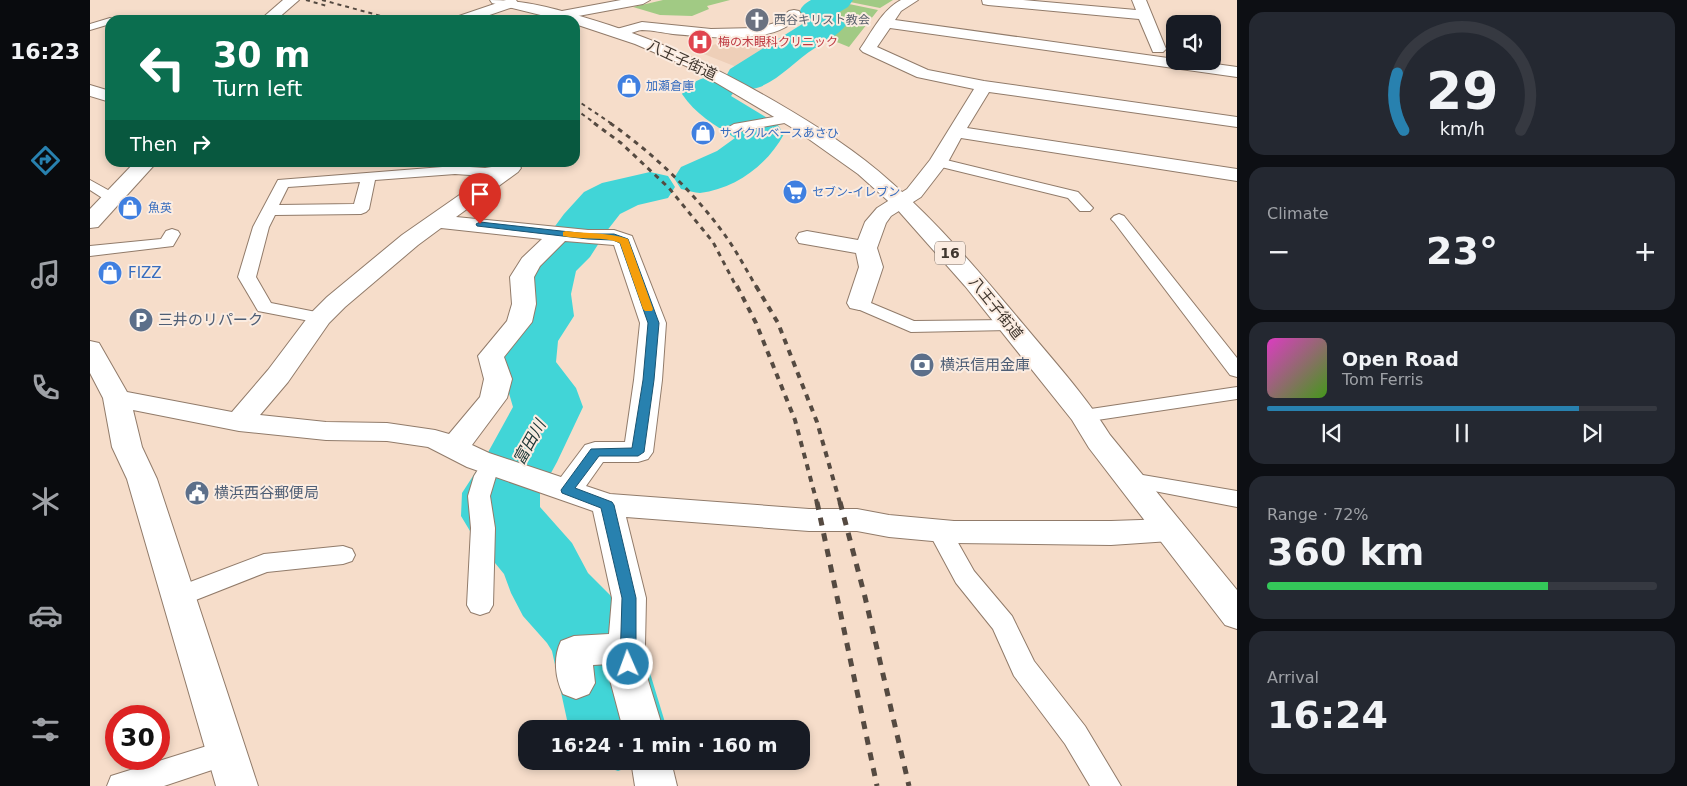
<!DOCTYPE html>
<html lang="en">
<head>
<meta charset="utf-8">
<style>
  body { margin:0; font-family:"DejaVu Sans","Noto Sans JP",sans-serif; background:#242831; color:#f1f3f6; height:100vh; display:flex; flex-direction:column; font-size:19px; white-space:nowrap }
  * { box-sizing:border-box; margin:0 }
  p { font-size:16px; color:#9ea1a6 }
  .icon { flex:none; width:28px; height:28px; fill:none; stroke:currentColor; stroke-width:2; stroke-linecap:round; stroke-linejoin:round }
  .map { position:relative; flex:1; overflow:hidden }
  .sheet { display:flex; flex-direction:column; gap:12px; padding:12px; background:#0d0f14; width:450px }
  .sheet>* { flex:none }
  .hud { position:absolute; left:15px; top:15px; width:475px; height:152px; border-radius:15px; box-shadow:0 2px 8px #0003; background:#0b6e4f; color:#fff; overflow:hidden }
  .tools { position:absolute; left:1076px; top:15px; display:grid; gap:10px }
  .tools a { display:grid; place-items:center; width:55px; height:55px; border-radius:10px; background:#171b24; box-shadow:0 2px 8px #0003; font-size:25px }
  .speed { position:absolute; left:15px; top:705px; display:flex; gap:10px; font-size:25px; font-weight:700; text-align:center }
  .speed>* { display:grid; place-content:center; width:65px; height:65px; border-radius:50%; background:#171b24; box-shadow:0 2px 8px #0003; line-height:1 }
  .speed .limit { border:8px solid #d22; background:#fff; color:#111 }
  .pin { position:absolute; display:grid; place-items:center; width:42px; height:42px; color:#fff; margin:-51px -21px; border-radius:50% 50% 50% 0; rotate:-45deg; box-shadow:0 0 5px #0007 }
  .pin .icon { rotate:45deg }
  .me { position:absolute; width:55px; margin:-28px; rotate:358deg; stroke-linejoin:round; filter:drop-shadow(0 0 4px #0008) }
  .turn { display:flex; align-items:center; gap:18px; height:105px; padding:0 25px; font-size:22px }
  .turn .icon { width:65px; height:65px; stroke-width:2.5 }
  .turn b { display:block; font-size:35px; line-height:42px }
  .then { display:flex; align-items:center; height:48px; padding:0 25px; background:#0003; gap:10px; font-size:19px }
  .big { font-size:38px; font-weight:600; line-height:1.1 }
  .sheet .tile { flex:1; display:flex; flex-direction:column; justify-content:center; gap:8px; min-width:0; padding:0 18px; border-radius:15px; background:#242831 }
  .sheet .dial { align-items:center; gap:0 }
  .dial svg { height:130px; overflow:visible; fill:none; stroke:#363941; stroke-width:7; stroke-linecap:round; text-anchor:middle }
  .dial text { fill:#f1f3f6; stroke:none }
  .song { display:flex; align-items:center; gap:15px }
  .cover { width:60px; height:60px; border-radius:8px; background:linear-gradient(135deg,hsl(310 70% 55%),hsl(100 70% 35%)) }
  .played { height:5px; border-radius:2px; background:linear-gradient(90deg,#2881af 80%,#363941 80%) }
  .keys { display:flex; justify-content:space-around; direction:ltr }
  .heat { display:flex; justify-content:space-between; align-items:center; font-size:28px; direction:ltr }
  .charge { height:8px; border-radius:4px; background:linear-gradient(90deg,#34c759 72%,#363941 0) }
  .trip { position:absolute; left:428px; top:720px; width:292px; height:50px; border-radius:15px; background:#171b24; box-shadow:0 2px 8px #0003; font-weight:600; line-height:50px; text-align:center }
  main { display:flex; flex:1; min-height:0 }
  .tab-bar { display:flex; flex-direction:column; width:90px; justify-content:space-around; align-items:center; background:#090b0e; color:#9ea1a6 }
  .tab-bar .icon { width:35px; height:35px }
  .tab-bar .selected { color:#2881af }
  .tab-bar b { font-size:22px; color:#f1f3f6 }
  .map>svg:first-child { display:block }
  .built { fill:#eecfb8 }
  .green { fill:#a1ca84 }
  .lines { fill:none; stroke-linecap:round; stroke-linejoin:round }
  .river { fill:#41d5d7; fill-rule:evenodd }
  .lane-casing { stroke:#917b6a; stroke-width:2 }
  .street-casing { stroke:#917b6a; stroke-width:2 }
  .secondary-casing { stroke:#917b6a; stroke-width:2 }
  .highway-casing { stroke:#917b6a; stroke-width:2 }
  .lane { fill:#fff; fill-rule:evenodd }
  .street { fill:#fff; fill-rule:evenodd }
  .secondary { fill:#fff; fill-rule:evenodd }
  .highway { fill:#fff; fill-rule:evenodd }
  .rail-far3 { stroke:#554a41; stroke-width:2; stroke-dasharray:4 4; stroke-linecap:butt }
  .rail-far2 { stroke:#554a41; stroke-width:3; stroke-dasharray:5 5; stroke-linecap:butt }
  .rail-far1 { stroke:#554a41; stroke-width:4; stroke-dasharray:6 6; stroke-linecap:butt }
  .rail { stroke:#554a41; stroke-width:5; stroke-dasharray:8 8; stroke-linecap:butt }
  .route { fill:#2881af; stroke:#1a5472 }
  .slow { fill:#f59e0b }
  .labels { text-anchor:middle; stroke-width:4; stroke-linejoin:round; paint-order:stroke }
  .far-worship-label { font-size:12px; fill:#5b616d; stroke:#fbece1; text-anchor:start }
  .far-health-label { font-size:12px; fill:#be3a42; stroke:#fbece1; text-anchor:start }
  .far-shop-label { font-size:12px; fill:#366cbe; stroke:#fbece1; text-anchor:start }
  .shield { fill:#fbece1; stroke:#786d64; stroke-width:1 }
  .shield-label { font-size:14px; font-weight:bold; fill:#40372f }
  .street-label { font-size:15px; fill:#40372f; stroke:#fbece1 }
  .shop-label { font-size:15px; fill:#366cbe; stroke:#fbece1; text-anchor:start }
  .service-label { font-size:15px; fill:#4e5e75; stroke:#fbece1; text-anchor:start }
  .water-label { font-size:16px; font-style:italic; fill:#1d3636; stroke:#fbece1 }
</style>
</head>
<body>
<main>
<nav class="tab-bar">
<b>16:23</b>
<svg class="icon selected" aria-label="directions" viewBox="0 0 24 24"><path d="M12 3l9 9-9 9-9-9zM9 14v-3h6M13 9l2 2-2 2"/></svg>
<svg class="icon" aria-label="music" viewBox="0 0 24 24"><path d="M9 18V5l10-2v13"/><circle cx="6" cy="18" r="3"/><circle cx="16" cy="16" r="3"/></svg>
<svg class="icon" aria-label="phone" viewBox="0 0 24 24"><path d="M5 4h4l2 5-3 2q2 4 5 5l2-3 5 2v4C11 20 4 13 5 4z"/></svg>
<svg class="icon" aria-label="climate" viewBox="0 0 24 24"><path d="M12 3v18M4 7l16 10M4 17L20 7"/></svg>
<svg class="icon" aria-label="car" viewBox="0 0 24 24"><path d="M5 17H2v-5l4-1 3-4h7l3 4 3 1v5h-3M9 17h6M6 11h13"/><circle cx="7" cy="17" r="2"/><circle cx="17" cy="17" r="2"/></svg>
<svg class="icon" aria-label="filters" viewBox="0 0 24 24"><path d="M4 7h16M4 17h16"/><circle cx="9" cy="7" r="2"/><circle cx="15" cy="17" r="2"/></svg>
</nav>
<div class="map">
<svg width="1147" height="786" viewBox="0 0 1147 786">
  <rect width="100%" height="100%" fill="#f6ddca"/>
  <polygon class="built" points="656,36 681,45 686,43 695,47 665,67 654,70 604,50"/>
  <g class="green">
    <polygon points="573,0 640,0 617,6 619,9 602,16 570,15 543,7"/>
    <polygon points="749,0 803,0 790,8 755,1 738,10 730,10"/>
    <polygon points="759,4 788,10 759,47 732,36 735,34 741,34 745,25 749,23 734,13 744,12"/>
  </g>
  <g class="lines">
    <g class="river">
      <path d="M 721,0 L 763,0 L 758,7 L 746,14 L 756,25 C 748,36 736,40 725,48 C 706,60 691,78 670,87 C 662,90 655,90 647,88 L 641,96 L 687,124 L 694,134 C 678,164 646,189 610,193 C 605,193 597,190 591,189 L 584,178 L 591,167 L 627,151 L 645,138 C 625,125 605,114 592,94 C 601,80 618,74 635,78 L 640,69 L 714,23 C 706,13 710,6 721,0 Z"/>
      <polygon points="560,172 578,176 585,187 578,198 548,205 530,214 516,232 500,257 486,271 481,294 484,316 468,341 466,362 486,388 493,407 467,462 450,493 450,507 482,543 498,573 520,595 539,624 553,650 577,729 479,729 462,651 457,643 433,616 421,593 414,574 383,536 371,516 372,493 396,456 423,407 418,390 400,364 404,341 422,315 421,294 429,267 438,255 460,233 474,214 494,192 512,183"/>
      <polygon points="500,761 556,761 528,771"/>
    </g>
    <defs>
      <g id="lane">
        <polygon points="20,18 25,20 20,20 20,24 0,30 0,24"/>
        <polygon points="701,114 707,118 706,121 644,132 637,128 644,124"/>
        <polygon points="848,158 988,192 1003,208 1000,211 990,211 978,198 843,165 841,162 843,159"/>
        <path d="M 421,164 L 426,165 L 428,168 L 426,171 L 395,176 L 365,174 L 285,180 L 279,209 L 276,212 L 271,214 L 185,215 L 179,227 L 166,277 L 181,303 L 236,314 L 239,318 L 236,322 L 230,323 L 168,311 L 148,277 L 163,227 L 188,180 L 365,166 L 395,168 ZM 270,182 L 264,204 L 189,205 L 198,187 Z"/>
        <polygon points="0,180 27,195 30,198 27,201 17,201 0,190"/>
        <polygon points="1029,214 1034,216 1147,358 1147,377 1140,375 1024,222 1021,219 1024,216"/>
        <polygon points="82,229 88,231 90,234 83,246 0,256 0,246 71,239 76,231"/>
        <polygon points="769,298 824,321 919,320 925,321 928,325 925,329 919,330 821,332 763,307 760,303 763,299"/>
        <polygon points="1147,387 1147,399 994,422 987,421 984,416 987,411 994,410"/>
        <polygon points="402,458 410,460 413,465 406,476 400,496 405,528 403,605 399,612 390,615 381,612 377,605 381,528 378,496 384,476 394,460"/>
        <polygon points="1041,473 1147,491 1147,507 1033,485 1030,480 1033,475"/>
        <polygon points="850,523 858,525 884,571 922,616 944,661 995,726 1031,786 1000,786 975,744 924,676 903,629 866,583 838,531 842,525"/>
        <polygon points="253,546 262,549 265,555 262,561 253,564 177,572 88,607 79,604 75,597 79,590 174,554"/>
        <polygon points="136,740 146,744 151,753 146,762 74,786 17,786 21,776"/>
      </g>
      <g id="street">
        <polygon points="193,0 209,0 186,20 170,20"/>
        <polygon points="416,0 426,0 428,3 426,6 385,20 364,20 366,17"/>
        <path d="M 811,0 L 828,0 L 811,11 L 805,20 L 1085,59 L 1085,61 L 1104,61 L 1147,67 L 1147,77 L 800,28 L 787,47 L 838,70 L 894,81 L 1147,117 L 1147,127 L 899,92 L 877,128 L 1147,169 L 1147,181 L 871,138 L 858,162 L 831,197 L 801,216 L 796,223 L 787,248 L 793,267 L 781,303 L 778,308 L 769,310 L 760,308 L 757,303 L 769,267 L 766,253 L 709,243 L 706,238 L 709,233 L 717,231 L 768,240 L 775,222 L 787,208 L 817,189 L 840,160 L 884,89 L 827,77 L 773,52 L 770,49 C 782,32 792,10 811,0 Z"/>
        <polygon points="892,0 933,0 1046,10 1042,0 1056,0 1076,49 1073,52 1063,52 1049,19 898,5 893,4"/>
        <path d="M 704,10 L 709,11 L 711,14 C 687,47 619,37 583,34 C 574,33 562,30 552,30 C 542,31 533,39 523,36 L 521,33 L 523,30 L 552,22 L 621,29 L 666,28 L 685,23 L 699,11 Z"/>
        <polygon points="0,85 20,91 20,102 0,96"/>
        <polygon points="45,162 67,162 8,227 0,228 0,209"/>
        <path d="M 423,162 L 428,164 L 431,168 L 428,172 L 366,217 L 498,230 L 524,230 L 542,236 L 576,323 L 572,380 L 563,452 L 558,459 L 548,462 L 513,462 L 496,486 L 520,494 L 719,509 L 767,509 L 799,515 L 864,521 L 1021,521 L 1080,519 L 1091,522 L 1096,530 L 1091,538 L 1080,541 L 1021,545 L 864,543 L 799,537 L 767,531 L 719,531 L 536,517 L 556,598 L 555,645 L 558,680 L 573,729 L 533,729 L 520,680 L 520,664 L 503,665 L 505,683 L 499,694 L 486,699 L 473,694 C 465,678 463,657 471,641 L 484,636 L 519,634 L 522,598 L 503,511 L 377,467 L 338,447 L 297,441 L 236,440 L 149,431 L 43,410 L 52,447 L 67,479 L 168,786 L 126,786 L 37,479 L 22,447 L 13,398 L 0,373 L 0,341 L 9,343 L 37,392 L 142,412 L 178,370 L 221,313 L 237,297 L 312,235 L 414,164 ZM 351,228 L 452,239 L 432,258 L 420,277 L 422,304 L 417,321 L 388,356 L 394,379 L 390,397 L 359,434 L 345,430 L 297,423 L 236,422 L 170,415 L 198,382 L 239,323 L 255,307 L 328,245 ZM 475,241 L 524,245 L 550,323 L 544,380 L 535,442 L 505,442 L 495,445 L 471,477 L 399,453 L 382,445 L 417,398 L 422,379 L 414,357 L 442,322 L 446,304 L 444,277 L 450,266 Z"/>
        <polygon points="541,761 581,761 587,786 545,786"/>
      </g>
      <polygon id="secondary" points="531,0 560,0 553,4 472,19 467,18 465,15 467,12 472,11"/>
      <path id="highway" d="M 400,0 C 441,0 480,13 519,25 C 578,44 632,71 686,102 C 727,126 767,151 802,183 C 850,225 892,275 933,324 C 963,360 995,395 1020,435 L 1147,590 L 1147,629 L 1135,625 L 999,448 L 982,420 L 875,286 L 806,208 L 768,174 L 706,130 L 603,69 L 545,44 L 485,24 L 485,20 L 471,20 L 402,3 Z"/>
    </defs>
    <use href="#lane" class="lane-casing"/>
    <use href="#street" class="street-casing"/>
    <use href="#secondary" class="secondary-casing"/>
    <use href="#highway" class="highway-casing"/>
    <use href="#lane" class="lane"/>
    <use href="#street" class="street"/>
    <use href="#secondary" class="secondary"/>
    <use href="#highway" class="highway"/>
    <g class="rail-far3">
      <polyline points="216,0 237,6"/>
      <polyline points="232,0 306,20"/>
      <polyline points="485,99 522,124"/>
      <polyline points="485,109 506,124"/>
    </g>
    <g class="rail-far2">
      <polyline points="504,123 531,143 579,188 623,242 647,288"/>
      <path d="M 520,123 C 564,154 606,194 637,238 C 648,254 657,271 667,288"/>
    </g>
    <g class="rail-far1">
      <polyline points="647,286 666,323 705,420 727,503"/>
      <polyline points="666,286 688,323 727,422 750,503"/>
    </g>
    <g class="rail">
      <polyline points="727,502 787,786"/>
      <polyline points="750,502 775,597 819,786"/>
    </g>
  </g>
  <polygon class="route" points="390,222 498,234 524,234 538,239 569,323 564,380 554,452 548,456 509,456 485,488 522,502 524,505 546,598 546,664 543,668 538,670 533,668 530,664 532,598 511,508 472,493 471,490 501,449 542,448 553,380 558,323 530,243 523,240 498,239 387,226 386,224"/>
  <path class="slow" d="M 476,231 C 497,234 518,232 538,239 L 563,309 L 562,311 L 555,311 L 553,309 L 530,243 C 513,236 492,240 473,236 L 473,232 Z"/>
  <defs>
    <symbol id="church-disc" viewBox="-11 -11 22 22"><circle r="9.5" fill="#6b7280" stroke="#fbece1"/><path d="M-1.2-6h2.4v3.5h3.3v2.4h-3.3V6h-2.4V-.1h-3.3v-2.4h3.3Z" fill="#fff"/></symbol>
    <symbol id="hospital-disc" viewBox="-11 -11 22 22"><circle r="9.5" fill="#e0444e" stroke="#fbece1"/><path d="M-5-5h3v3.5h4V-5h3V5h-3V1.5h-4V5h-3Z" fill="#fff"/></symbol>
    <symbol id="shop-disc" viewBox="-11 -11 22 22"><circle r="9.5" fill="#3f7fe0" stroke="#fbece1"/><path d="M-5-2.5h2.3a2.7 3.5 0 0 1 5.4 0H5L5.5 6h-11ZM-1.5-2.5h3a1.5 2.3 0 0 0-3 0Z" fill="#fff"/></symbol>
    <symbol id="supermarket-disc" viewBox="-11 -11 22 22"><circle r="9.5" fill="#3f7fe0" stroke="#fbece1"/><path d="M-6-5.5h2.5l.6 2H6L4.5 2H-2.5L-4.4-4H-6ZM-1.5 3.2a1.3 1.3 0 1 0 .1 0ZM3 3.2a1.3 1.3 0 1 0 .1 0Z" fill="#fff"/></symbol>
    <symbol id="parking-disc" viewBox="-11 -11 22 22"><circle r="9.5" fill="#5c6f8a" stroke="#fbece1"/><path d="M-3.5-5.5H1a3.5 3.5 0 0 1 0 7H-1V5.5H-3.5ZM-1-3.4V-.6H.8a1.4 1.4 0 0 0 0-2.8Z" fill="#fff"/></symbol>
    <symbol id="bank-disc" viewBox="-11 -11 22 22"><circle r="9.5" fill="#5c6f8a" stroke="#fbece1"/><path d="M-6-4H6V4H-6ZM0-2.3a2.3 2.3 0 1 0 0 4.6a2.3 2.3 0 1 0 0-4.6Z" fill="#fff"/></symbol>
    <symbol id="civic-disc" viewBox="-11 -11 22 22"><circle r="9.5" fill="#5c6f8a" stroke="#fbece1"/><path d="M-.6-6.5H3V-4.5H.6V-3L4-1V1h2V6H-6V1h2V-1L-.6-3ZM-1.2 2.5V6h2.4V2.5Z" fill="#fff"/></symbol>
  </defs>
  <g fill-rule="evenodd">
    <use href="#church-disc" x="653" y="6" width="28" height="28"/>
    <use href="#hospital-disc" x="596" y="28" width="28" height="28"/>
    <use href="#shop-disc" x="525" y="72" width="28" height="28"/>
    <use href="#shop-disc" x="599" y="119" width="28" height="28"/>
    <use href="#supermarket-disc" x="691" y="178" width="28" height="28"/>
    <use href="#shop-disc" x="26" y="194" width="28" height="28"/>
    <use href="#shop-disc" x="6" y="259" width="28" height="28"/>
    <use href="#parking-disc" x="37" y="306" width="28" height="28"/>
    <use href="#bank-disc" x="818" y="351" width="28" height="28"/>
    <use href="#civic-disc" x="93" y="479" width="28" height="28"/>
  </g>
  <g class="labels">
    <g class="far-worship-label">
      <text x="684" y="24">西谷キリスト教会</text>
    </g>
    <g class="far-health-label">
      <text x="628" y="46">梅の木眼科クリニック</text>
    </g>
    <g class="far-shop-label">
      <text x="556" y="90">加瀬倉庫</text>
      <text x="630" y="137">サイクルベースあさひ</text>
      <text x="722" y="196">セブン-イレブン</text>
      <text x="58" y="212">魚英</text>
    </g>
    <rect class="shield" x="845" y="241.5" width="30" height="23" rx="4"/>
    <g class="shield-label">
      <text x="860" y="258">16</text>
    </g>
    <g class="street-label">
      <text transform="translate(592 60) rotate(25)" y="5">八王子街道</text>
      <text transform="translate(906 308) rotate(51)" y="5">八王子街道</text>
    </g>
    <g class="shop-label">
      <text x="38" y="278">FIZZ</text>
    </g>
    <g class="service-label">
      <text x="68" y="325">三井のリパーク</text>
      <text x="850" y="370">横浜信用金庫</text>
      <text x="124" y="498">横浜西谷郵便局</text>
    </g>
    <g class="water-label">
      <text transform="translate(439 442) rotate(-61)" y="6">富田川</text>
    </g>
  </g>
</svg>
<div class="tools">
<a><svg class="icon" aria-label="sound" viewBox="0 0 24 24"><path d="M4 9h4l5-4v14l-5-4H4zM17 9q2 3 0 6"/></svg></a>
</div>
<div class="speed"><div class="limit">30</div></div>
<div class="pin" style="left:390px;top:224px;background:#d93025"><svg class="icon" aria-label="arrive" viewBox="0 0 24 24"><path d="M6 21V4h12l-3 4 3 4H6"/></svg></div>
<svg class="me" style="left:538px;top:664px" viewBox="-20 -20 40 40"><circle r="17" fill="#2881af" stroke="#fff" stroke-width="3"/><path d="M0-11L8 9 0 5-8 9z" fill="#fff"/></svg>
<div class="trip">16:24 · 1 min · 160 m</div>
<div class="hud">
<div class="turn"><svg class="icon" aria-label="left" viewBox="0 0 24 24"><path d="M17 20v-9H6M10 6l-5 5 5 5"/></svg><div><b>30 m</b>Turn left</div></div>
<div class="then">Then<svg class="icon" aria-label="right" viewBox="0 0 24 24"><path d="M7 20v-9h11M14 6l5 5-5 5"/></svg></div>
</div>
</div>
<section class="sheet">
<div class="tile dial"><svg viewBox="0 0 100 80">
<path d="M14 69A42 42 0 1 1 86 69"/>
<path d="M14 69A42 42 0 0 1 10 34" stroke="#2881af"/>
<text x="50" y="56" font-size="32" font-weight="700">29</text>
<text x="50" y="72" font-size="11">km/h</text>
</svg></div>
<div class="tile"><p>Climate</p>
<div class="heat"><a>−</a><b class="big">23°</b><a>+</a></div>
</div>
<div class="tile">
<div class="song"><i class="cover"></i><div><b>Open Road</b><p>Tom Ferris</p></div></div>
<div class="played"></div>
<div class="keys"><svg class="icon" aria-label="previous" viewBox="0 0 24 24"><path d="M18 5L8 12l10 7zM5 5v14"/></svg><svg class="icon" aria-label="pause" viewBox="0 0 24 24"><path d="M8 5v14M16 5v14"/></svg><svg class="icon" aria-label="next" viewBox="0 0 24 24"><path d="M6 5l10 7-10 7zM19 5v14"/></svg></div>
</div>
<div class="tile"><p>Range · 72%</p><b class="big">360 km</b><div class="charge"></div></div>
<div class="tile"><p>Arrival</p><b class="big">16:24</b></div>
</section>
</main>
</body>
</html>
